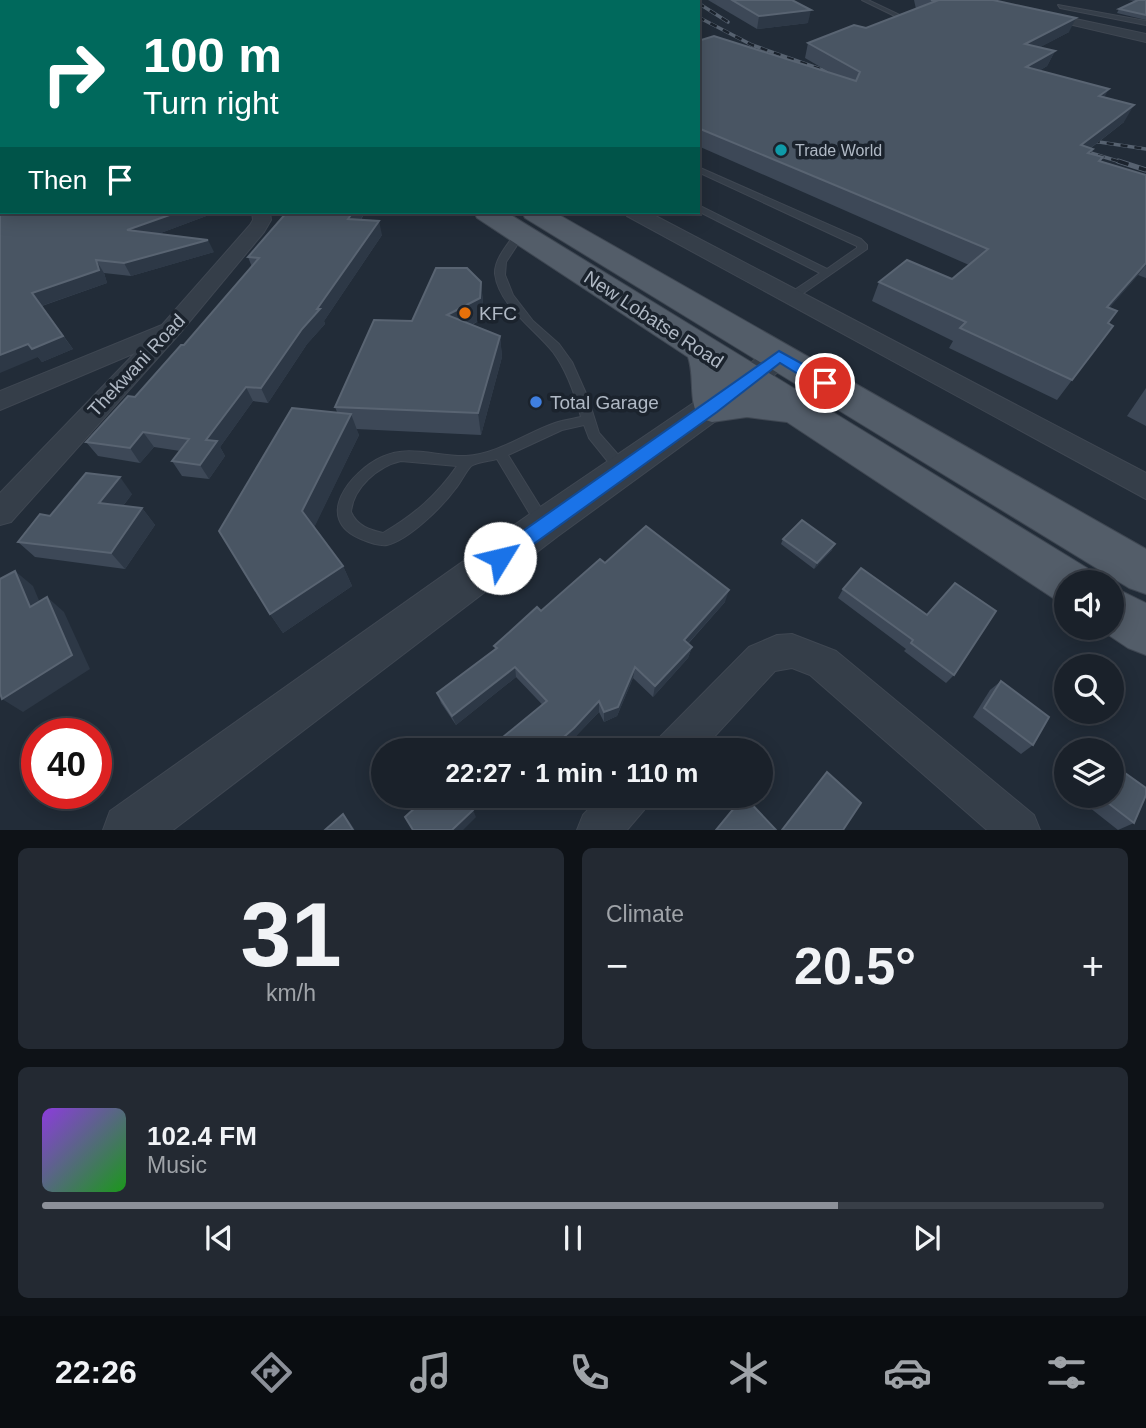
<!DOCTYPE html>
<html lang="en">
<head>
<meta charset="utf-8">
<style>
  body { margin:0; font-family:Arial,sans-serif; background:#232932; color:#f1f3f6; height:100vh; display:flex; flex-direction:column; font-size:26px; white-space:nowrap }
  * { box-sizing:border-box; margin:0 }
  p { font-size:23px; color:#9fa3a8 }
  .icon { flex:none; width:38px; height:38px; fill:none; stroke:currentColor; stroke-width:2; stroke-linecap:round; stroke-linejoin:round }
  .map { position:relative; height:830px; overflow:hidden }
  .drawer { display:flex; flex-direction:column; gap:18px; padding:18px; background:#0e1217; flex:1 }
  .drawer>* { flex:none }
  .guide { position:absolute; left:0px; top:0px; width:700px; height:214px; box-shadow:0 4px 18px #0003,0 0 0 2px #383e47; background:#00695c; color:#fff; overflow:hidden }
  .controls { position:absolute; left:1054px; top:570px; display:grid; gap:14px }
  .controls a { display:grid; place-items:center; width:70px; height:70px; border-radius:50%; background:#1a212a; box-shadow:0 4px 18px #0003,0 0 0 2px #383e47; font-size:35px }
  .speed { position:absolute; left:21px; top:718px; display:flex; gap:14px; font-size:35px; font-weight:700; text-align:center }
  .speed>* { display:grid; place-content:center; width:91px; height:91px; border-radius:50%; background:#1a212a; box-shadow:0 4px 18px #0003,0 0 0 2px #383e47; line-height:1 }
  .speed .limit { border:10px solid #d22; background:#fff; color:#111 }
  .pin { position:absolute; display:grid; place-items:center; width:60px; height:60px; color:#fff; margin:-30px; border:4px solid #fff; border-radius:50%; box-shadow:0 2px 7px #0007 }
  .me { position:absolute; width:77px; margin:-38px; rotate:54deg; stroke-linejoin:round; filter:drop-shadow(0 0 5px #0008) }
  .turn { display:flex; align-items:center; gap:24px; height:147px; padding:0 28px; font-size:32px }
  .turn .icon { width:91px; height:91px; stroke-width:2.5 }
  .turn b { display:block; font-size:49px; line-height:60px }
  .then { display:flex; align-items:center; height:66px; padding:0 28px; background:#0003; gap:14px; font-size:26px }
  .big { font-size:52px; font-weight:700; line-height:1.1 }
  .drawer .widget { flex:1; display:flex; flex-direction:column; justify-content:center; gap:10px; min-width:0; padding:0 24px; border-radius:10px; background:#232932 }
  .drawer .dial { align-items:center; gap:0 }
  .dial b { font-size:91px; line-height:1 }
  .song { display:flex; align-items:center; gap:21px }
  .cover { width:84px; height:84px; border-radius:10px; background:linear-gradient(135deg,hsl(270 70% 55%),hsl(120 70% 35%)) }
  .played { height:7px; border-radius:4px; background:linear-gradient(90deg,#8c9099 75%,#383e47 75%) }
  .keys { display:flex; justify-content:space-around; direction:ltr }
  .heat { display:flex; justify-content:space-between; align-items:center; font-size:38px; direction:ltr }
  .drawer .tiles { flex:1; display:grid; gap:18px; grid-template-columns:1fr 1fr }
  .widget:last-child { grid-column:span 2 }
  .trip { position:absolute; left:371px; top:738px; width:402px; height:70px; border-radius:35px; background:#1a212a; box-shadow:0 4px 18px #0003,0 0 0 2px #383e47; font-weight:700; line-height:70px; text-align:center }
  .tabs { display:flex; height:112px; justify-content:space-around; align-items:center; background:#0a0d11; color:#9fa3a8 }
  .tabs .icon { width:49px; height:49px }
  .tabs .active { color:#8c9099 }
  .tabs b { font-size:32px; color:#f1f3f6 }
  .map>svg:first-child { display:block }
  .lines { fill:none; stroke-linecap:round; stroke-linejoin:round }
  .service-casing { stroke:#3f4752; stroke-width:2 }
  .minor-casing { stroke:#3f4752; stroke-width:2 }
  .tertiary-casing { stroke:#3f4752; stroke-width:2 }
  .primary-casing { stroke:#3f4752; stroke-width:2 }
  .service { fill:#353e49; fill-rule:evenodd }
  .minor { fill:#353e49; fill-rule:evenodd }
  .tertiary { fill:#353e49; fill-rule:evenodd }
  .primary { fill:#535d69; fill-rule:evenodd }
  .rail-far1-casing { stroke:#576270; stroke-width:3.5 }
  .rail-casing { stroke:#576270; stroke-width:5 }
  .rail-far1 { stroke:#1b232d; stroke-width:2.5; stroke-dasharray:7; stroke-linecap:butt }
  .rail { stroke:#1b232d; stroke-width:3.5; stroke-dasharray:11; stroke-linecap:butt }
  .wall { fill:#3d4857 }
  .shaded-wall { fill:#2d3846 }
  .building { fill:#495563; stroke:#596472; stroke-width:2 }
  .route { fill:#1a73e8; stroke:#114b97; stroke-width:2 }
  .culture-dot { fill:#0f9aa8; stroke:#1b232d; stroke-width:2.5 }
  .food-dot { fill:#e8710a; stroke:#1b232d; stroke-width:2.5 }
  .shop-dot { fill:#3f7fe0; stroke:#1b232d; stroke-width:2.5 }
  .labels { text-anchor:middle; stroke-width:7; stroke-linejoin:round; paint-order:stroke }
  .far-poi-label { font-size:16px; fill:#b0b9c5; stroke:#1b232d; text-anchor:start }
  .poi-label { font-size:19px; fill:#b0b9c5; stroke:#1b232d; text-anchor:start }
  .street-label { font-size:19px; fill:#b0b9c5; stroke:#1b232d }
</style>
</head>
<body>
<div class="map">
<svg width="1146" height="830" viewBox="0 0 1146 830">
  <rect width="100%" height="100%" fill="#222c38"/>
  <g class="lines">
    <defs>
      <g id="service">
        <polygon points="862,0 868,0 908,19 903,20"/>
        <polygon points="1058,5 1146,21 1146,25 1060,8"/>
        <polygon points="698,167 861,239 867,245 867,249 795,299 787,299 787,295 820,273 698,211 698,205 827,269 857,248 857,246 698,172"/>
        <path d="M 520,230 L 525,233 L 506,262 L 505,275 L 513,295 L 533,321 L 559,344 L 572,362 L 588,398 L 599,433 L 628,466 L 630,470 L 628,474 L 618,474 L 589,438 L 584,425 L 562,430 L 508,455 L 549,521 L 551,525 L 549,529 L 544,531 L 539,529 L 497,459 C 490,461 477,462 471,466 C 466,471 461,482 456,488 C 443,506 409,540 387,545 C 379,546 368,542 361,539 C 312,519 351,471 382,457 C 409,444 438,457 466,456 C 498,454 526,433 555,423 C 564,420 573,419 581,417 C 575,394 567,371 553,352 C 535,329 499,306 495,274 C 494,259 509,243 517,231 ZM 401,461 L 457,466 C 437,495 414,515 383,533 C 370,530 357,526 351,512 C 353,488 378,466 401,461 Z"/>
      </g>
      <g id="minor">
        <polygon points="15,0 26,0 27,2 16,2"/>
        <polygon points="240,0 252,0 253,2 241,2"/>
        <polygon points="966,0 986,0 1146,34 1146,42"/>
        <rect x="0" y="102" width="2" height="8"/>
        <rect x="0" y="152" width="2" height="10"/>
        <polygon points="252,212 270,212 271,220 264,232 180,333 11,522 0,525 0,493 135,353 0,410 0,391 162,325 250,225 253,220"/>
        <polygon points="625,212 648,212 1146,473 1146,499 627,216"/>
        <polygon points="792,634 836,651 1034,815 1040,830 987,830 810,675 792,668 775,671 701,751 655,751 660,737 749,647 777,635"/>
        <polygon points="601,796 650,796 644,810 627,830 577,830 583,815"/>
      </g>
      <polygon id="tertiary" points="779,346 790,349 794,356 761,388 558,536 173,830 103,830 110,811 530,514 739,372 768,349"/>
      <g id="primary">
        <polygon points="156,0 173,0 175,2 158,2"/>
        <polygon points="186,0 203,0 205,2 188,2"/>
        <path d="M 474,212 L 506,212 L 1087,568 L 1094,583 L 1066,583 L 1066,603 L 1053,598 L 787,422 L 747,417 L 712,422 L 699,418 C 688,400 695,377 688,357 L 477,218 ZM 730,385 L 740,391 L 731,392 Z"/>
        <polygon points="522,212 554,212 1146,549 1146,594 1129,588 525,218"/>
        <polygon points="1111,586 1146,603 1146,655 1128,648 1098,628 1111,628"/>
      </g>
    </defs>
    <use href="#service" class="service-casing"/>
    <use href="#minor" class="minor-casing"/>
    <use href="#tertiary" class="tertiary-casing"/>
    <use href="#primary" class="primary-casing"/>
    <use href="#service" class="service"/>
    <use href="#minor" class="minor"/>
    <use href="#tertiary" class="tertiary"/>
    <use href="#primary" class="primary"/>
    <defs>
      <g id="rail-far1">
        <polyline points="672,0 675,2"/>
        <polyline points="698,3 728,22"/>
        <polyline points="698,17 752,45 846,78"/>
        <polyline points="1079,139 1146,149"/>
        <polyline points="1071,147 1124,163"/>
      </g>
      <polyline id="rail" points="1118,161 1146,170"/>
    </defs>
    <use href="#rail-far1" class="rail-far1-casing"/>
    <use href="#rail" class="rail-casing"/>
    <use href="#rail-far1" class="rail-far1"/>
    <use href="#rail" class="rail"/>
  </g>
  <g class="wall">
    <polygon points="280,0 494,0 498,2 283,2"/>
    <polygon points="708,0 792,0 808,23 757,29"/>
    <polygon points="914,0 993,0 1069,32 1040,47 1055,51 1047,66 1039,71 1104,97 1124,122 1091,148 1093,149 1090,153 1103,157 1101,161 1146,175 1146,278 1138,275 1109,308 1109,324 1113,326 1057,400 949,348 953,341 872,301 879,282 952,279 969,265 698,146 698,41 829,72 805,58 808,43 866,28 916,9"/>
    <polygon points="1128,0 1146,0 1146,20 1117,13 1119,9 1135,1"/>
    <polygon points="2,212 217,212 158,234 214,252 131,276 104,273 107,283 42,306 73,349 42,362 38,357"/>
    <polygon points="287,212 365,212 361,220 382,235 324,321 325,324 307,344 268,403 253,401 220,447 225,456 209,479 182,476 172,461 180,451 154,447 140,463 98,456 86,442 135,397 184,345 252,267 248,257"/>
    <polygon points="481,282 483,303 482,319 472,325 500,336 502,357 481,435 356,429 359,435 314,527 343,566 352,586 283,633 270,614 337,412 335,407 412,321"/>
    <polygon points="1146,388 1146,426 1127,416"/>
    <polygon points="132,494 123,506 142,508 155,525 125,569 35,557 18,542 50,516"/>
    <polygon points="783,539 832,550 814,569 781,544"/>
    <polygon points="605,563 725,602 688,644 692,647 688,658 653,697 633,678 617,716 604,722 599,712 574,738 516,677 456,725 441,703 437,693 495,649 494,646"/>
    <polygon points="843,589 927,615 954,675 946,683 904,651 906,649 838,598"/>
    <polygon points="1001,681 1033,745 1021,754 973,717 990,690"/>
    <polygon points="1075,796 1111,796 1134,823 1118,830"/>
  </g>
  <g class="shaded-wall">
    <polygon points="811,10 808,23 757,29 759,16"/>
    <polygon points="1076,18 1069,32 1018,59 1025,44"/>
    <polygon points="1055,51 1047,66 1019,83 1026,67"/>
    <polygon points="1109,89 1100,105 1099,96"/>
    <polygon points="1134,105 1124,122 1071,163 1081,145"/>
    <polygon points="178,212 217,212 134,243 127,230"/>
    <polygon points="353,212 365,212 352,233 348,219"/>
    <polygon points="379,221 382,235 324,321 325,324 307,344 268,403 261,388"/>
    <polygon points="208,240 214,252 131,276 124,263"/>
    <polygon points="96,260 104,273 107,283 41,306 32,293"/>
    <polygon points="1146,263 1146,265 1138,275 1093,327 1107,307"/>
    <polygon points="481,282 483,303 482,319 450,336 447,315"/>
    <polygon points="63,336 73,349 42,362 38,357 0,373 0,355 28,344"/>
    <polygon points="500,336 502,357 481,435 478,413"/>
    <polygon points="246,387 253,401 220,447 225,456 209,479 200,465 206,440"/>
    <polygon points="351,414 359,435 312,532 302,511"/>
    <polygon points="143,432 154,447 140,463 130,448"/>
    <polygon points="120,477 132,494 113,519 99,503"/>
    <polygon points="142,508 155,525 125,569 111,553"/>
    <polygon points="835,544 832,550 814,569 817,563"/>
    <polygon points="343,566 352,586 283,633 270,614"/>
    <polygon points="15,571 33,586 48,622 30,607"/>
    <polygon points="729,590 725,602 681,651 684,640"/>
    <polygon points="47,597 64,612 90,669 23,712 2,699"/>
    <polygon points="692,647 688,658 653,697 655,686"/>
    <polygon points="515,667 516,677 456,725 452,716"/>
    <polygon points="635,667 633,678 617,716 604,722 604,712"/>
    <polygon points="599,701 599,712 574,738 559,751 548,751"/>
    <polygon points="473,810 476,817 463,830 452,830"/>
    <polygon points="343,814 349,821 355,830 353,830"/>
  </g>
  <g class="building">
    <polygon points="24,0 113,0 115,2 22,2"/>
    <polygon points="301,0 494,0 498,2 304,2"/>
    <polygon points="732,0 792,0 811,10 759,16"/>
    <polygon points="931,0 993,0 1076,18 1025,44 1055,51 1026,67 1109,89 1099,96 1134,105 1081,145 1093,149 1088,153 1103,157 1099,161 1146,175 1146,263 1107,307 1117,311 1108,323 1113,326 1072,380 960,328 966,322 879,282 907,260 952,279 988,249 698,128 698,41 714,36 856,81 860,72 808,43 854,25 866,28 936,1"/>
    <polygon points="1138,0 1146,0 1146,15 1119,9"/>
    <polygon points="0,5 2,9 2,74 0,72"/>
    <polygon points="2,168 2,212 178,212 127,230 208,240 124,263 96,260 99,270 32,293 63,336 32,349 28,344 0,355 0,169"/>
    <polygon points="287,212 353,212 348,219 379,221 317,309 320,309 302,329 261,388 246,387 206,440 217,441 200,465 172,461 189,439 143,432 130,448 86,442 128,396 135,397 181,345 184,345 259,258 248,257"/>
    <polygon points="436,268 467,268 481,282 480,298 447,315 500,336 478,413 335,407 374,320 412,321"/>
    <polygon points="292,408 351,414 302,511 343,566 270,614 219,531"/>
    <polygon points="86,473 120,477 99,503 142,508 111,553 18,542 40,514 50,516"/>
    <polygon points="802,520 835,544 817,563 783,539"/>
    <polygon points="646,526 729,590 684,640 692,647 655,686 635,667 618,707 604,712 599,701 574,728 548,751 486,751 547,701 515,667 452,716 437,693 497,648 494,646 537,607 541,611 600,559 605,563"/>
    <polygon points="861,568 927,615 955,583 996,611 954,675 911,643 913,640 843,589"/>
    <polygon points="15,571 30,607 47,597 72,655 2,699 0,693 0,579"/>
    <polygon points="1001,681 1049,717 1033,745 984,708"/>
    <polygon points="1111,763 1146,788 1146,795 1134,823 1099,796 1111,796"/>
    <polygon points="827,772 861,803 843,830 782,830"/>
    <polygon points="428,796 464,796 473,810 452,830 413,830 405,817"/>
    <polygon points="744,796 776,830 716,830"/>
    <polygon points="343,814 353,830 325,830"/>
  </g>
  <polygon class="route" points="779,351 830,379 832,383 830,387 819,387 780,363 717,412 506,564 500,566 493,564 490,558 493,552"/>
  <circle class="culture-dot" cx="781" cy="150" r="7"/>
  <circle class="food-dot" cx="465" cy="313" r="7"/>
  <circle class="shop-dot" cx="536" cy="402" r="7"/>
  <g class="labels">
    <g class="far-poi-label">
      <text x="795" y="156">Trade World</text>
    </g>
    <g class="poi-label">
      <text x="479" y="320">KFC</text>
      <text x="550" y="409">Total Garage</text>
    </g>
    <g class="street-label">
      <text transform="translate(654 319) rotate(33)" y="7">New Lobatse Road</text>
      <text transform="translate(136 365) rotate(-47)" y="7">Thekwani Road</text>
    </g>
  </g>
</svg>
<div class="controls">
<a><svg class="icon" aria-label="sound" viewBox="0 0 24 24"><path d="M4 9h4l5-4v14l-5-4H4zM17 9q2 3 0 6"/></svg></a>
<a><svg class="icon" aria-label="search" viewBox="0 0 24 24"><circle cx="10" cy="10" r="6"/><path d="M15 15l6 6"/></svg></a>
<a><svg class="icon" aria-label="layers" viewBox="0 0 24 24"><path d="M12 4l9 5-9 5-9-5zM3 14l9 5 9-5"/></svg></a>
</div>
<div class="speed"><div class="limit">40</div></div>
<div class="pin" style="left:825px;top:383px;background:#d93025"><svg class="icon" aria-label="arrive" viewBox="0 0 24 24"><path d="M6 21V4h12l-3 4 3 4H6"/></svg></div>
<svg class="me" style="left:500px;top:558px" viewBox="-20 -20 40 40"><circle r="19" fill="#fff"/><path d="M0-13L10 11 0 6-10 11z" fill="#1a73e8"/></svg>
<div class="trip">22:27 · 1 min · 110 m</div>
<div class="guide">
<div class="turn"><svg class="icon" aria-label="right" viewBox="0 0 24 24"><path d="M7 20v-9h11M14 6l5 5-5 5"/></svg><div><b>100 m</b>Turn right</div></div>
<div class="then">Then<svg class="icon" aria-label="arrive" viewBox="0 0 24 24"><path d="M6 21V4h12l-3 4 3 4H6"/></svg></div>
</div>
</div>
<section class="drawer">
<div class="tiles">
<div class="widget dial"><b>31</b><p>km/h</p></div>
<div class="widget"><p>Climate</p>
<div class="heat"><a>−</a><b class="big">20.5°</b><a>+</a></div>
</div>
<div class="widget">
<div class="song"><i class="cover"></i><div><b>102.4 FM</b><p>Music</p></div></div>
<div class="played"></div>
<div class="keys"><svg class="icon" aria-label="previous" viewBox="0 0 24 24"><path d="M18 5L8 12l10 7zM5 5v14"/></svg><svg class="icon" aria-label="pause" viewBox="0 0 24 24"><path d="M8 5v14M16 5v14"/></svg><svg class="icon" aria-label="next" viewBox="0 0 24 24"><path d="M6 5l10 7-10 7zM19 5v14"/></svg></div>
</div>
</div>
</section>
<nav class="tabs">
<b>22:26</b>
<svg class="icon active" aria-label="directions" viewBox="0 0 24 24"><path d="M12 3l9 9-9 9-9-9zM9 14v-3h6M13 9l2 2-2 2"/></svg>
<svg class="icon" aria-label="music" viewBox="0 0 24 24"><path d="M9 18V5l10-2v13"/><circle cx="6" cy="18" r="3"/><circle cx="16" cy="16" r="3"/></svg>
<svg class="icon" aria-label="phone" viewBox="0 0 24 24"><path d="M5 4h4l2 5-3 2q2 4 5 5l2-3 5 2v4C11 20 4 13 5 4z"/></svg>
<svg class="icon" aria-label="climate" viewBox="0 0 24 24"><path d="M12 3v18M4 7l16 10M4 17L20 7"/></svg>
<svg class="icon" aria-label="car" viewBox="0 0 24 24"><path d="M5 17H2v-5l4-1 3-4h7l3 4 3 1v5h-3M9 17h6M6 11h13"/><circle cx="7" cy="17" r="2"/><circle cx="17" cy="17" r="2"/></svg>
<svg class="icon" aria-label="filters" viewBox="0 0 24 24"><path d="M4 7h16M4 17h16"/><circle cx="9" cy="7" r="2"/><circle cx="15" cy="17" r="2"/></svg>
</nav>
</body>
</html>
